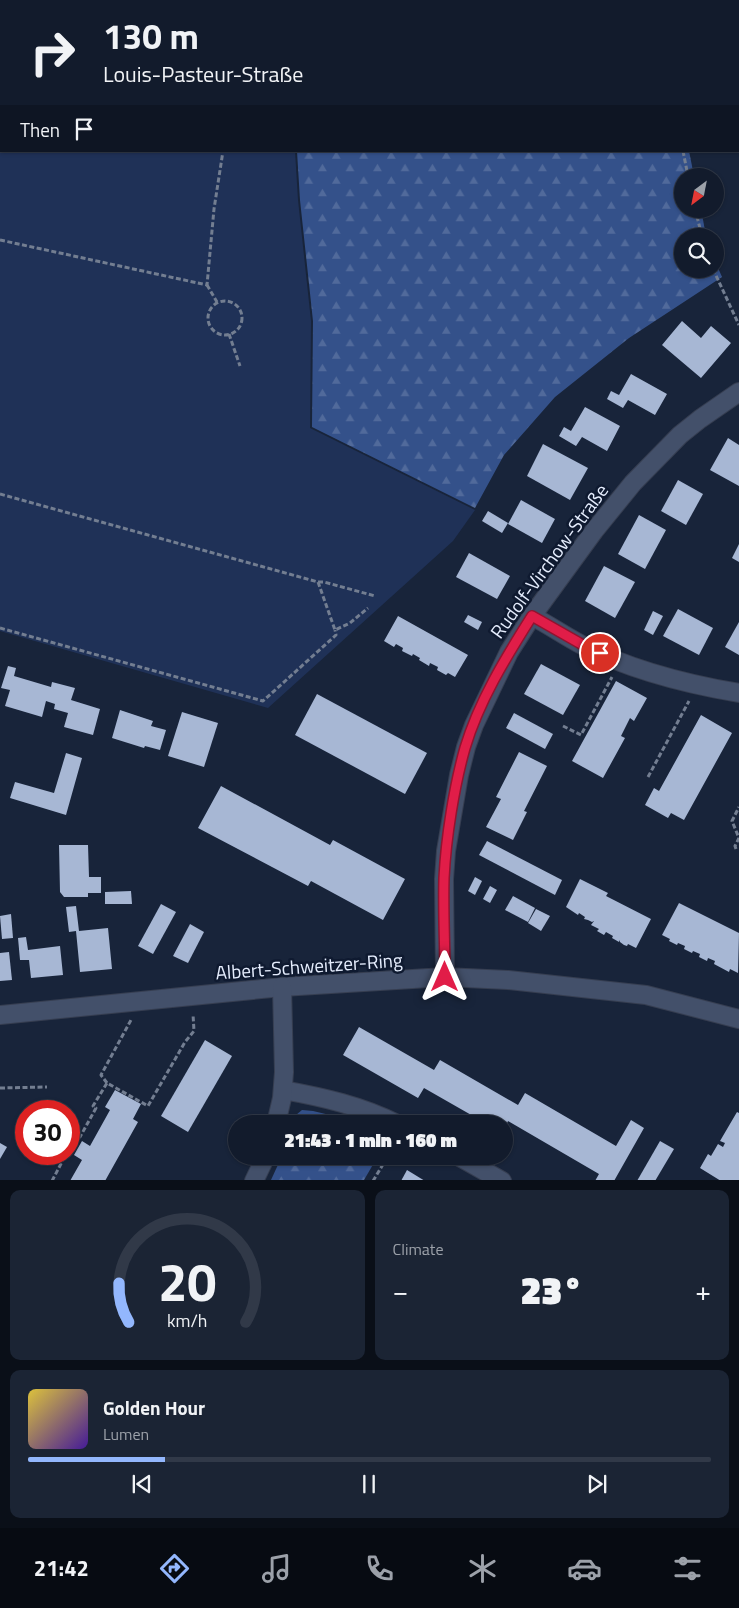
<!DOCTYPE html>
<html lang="en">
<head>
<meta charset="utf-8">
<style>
  body { margin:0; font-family:"Titillium Web",sans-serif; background:#1b2434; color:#f1f3f6; height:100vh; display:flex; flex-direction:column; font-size:19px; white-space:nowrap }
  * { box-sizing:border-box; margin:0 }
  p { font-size:16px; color:#9ca1a9 }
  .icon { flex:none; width:28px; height:28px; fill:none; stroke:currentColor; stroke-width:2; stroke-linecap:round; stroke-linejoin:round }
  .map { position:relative; height:1180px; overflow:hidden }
  .drawer { display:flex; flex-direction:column; gap:10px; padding:10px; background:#0a0f18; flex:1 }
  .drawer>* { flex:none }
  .hud { position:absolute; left:0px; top:0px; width:740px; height:152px; box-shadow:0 1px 4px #0004,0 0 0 1px #313948; background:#121b2c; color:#f1f3f6; overflow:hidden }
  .needle { width:32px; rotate:212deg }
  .buttons { position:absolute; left:674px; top:168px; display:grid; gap:10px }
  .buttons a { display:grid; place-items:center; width:50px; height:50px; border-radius:50%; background:#121b2c; box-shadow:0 1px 4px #0004,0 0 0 1px #313948; font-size:25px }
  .speed { position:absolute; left:15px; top:1100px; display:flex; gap:10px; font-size:25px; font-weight:700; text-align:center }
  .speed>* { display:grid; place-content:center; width:65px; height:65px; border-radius:50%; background:#121b2c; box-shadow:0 1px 4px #0004,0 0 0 1px #313948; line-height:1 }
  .speed .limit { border:8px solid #d22; background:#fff; color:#111 }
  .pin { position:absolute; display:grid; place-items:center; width:42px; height:42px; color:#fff; margin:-21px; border:2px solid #fff; border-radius:50%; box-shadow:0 1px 5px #0007 }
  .me { position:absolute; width:55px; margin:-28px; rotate:0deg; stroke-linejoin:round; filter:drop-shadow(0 0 4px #0008) }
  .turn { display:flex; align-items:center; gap:18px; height:105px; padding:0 20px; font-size:22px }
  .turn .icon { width:65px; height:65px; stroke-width:2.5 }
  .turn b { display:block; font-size:35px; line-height:42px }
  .then { display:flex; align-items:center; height:48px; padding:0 20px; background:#0003; gap:10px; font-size:19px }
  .big { font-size:38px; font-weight:800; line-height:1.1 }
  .drawer .widget { flex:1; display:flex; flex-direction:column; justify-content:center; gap:8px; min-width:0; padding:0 18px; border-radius:10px; background:#1b2434 }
  .drawer .dial { align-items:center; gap:0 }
  .dial svg { height:130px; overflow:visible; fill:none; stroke:#313948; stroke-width:7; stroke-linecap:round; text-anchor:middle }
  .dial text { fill:#f1f3f6; stroke:none }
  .song { display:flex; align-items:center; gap:15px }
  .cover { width:60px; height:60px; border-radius:8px; background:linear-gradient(135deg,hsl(50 70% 55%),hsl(260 70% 35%)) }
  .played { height:5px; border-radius:2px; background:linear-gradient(90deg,#93b7fd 20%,#313948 20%) }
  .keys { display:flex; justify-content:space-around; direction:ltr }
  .heat { display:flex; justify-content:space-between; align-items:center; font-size:28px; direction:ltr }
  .drawer .tiles { flex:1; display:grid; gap:10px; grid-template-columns:1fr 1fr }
  .widget:last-child { grid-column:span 2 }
  .trip { position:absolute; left:228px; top:1115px; width:285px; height:50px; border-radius:25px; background:#121b2c; box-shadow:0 1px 4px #0004,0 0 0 1px #313948; font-weight:800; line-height:50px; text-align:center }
  .tab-bar { display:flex; height:80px; justify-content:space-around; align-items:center; background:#070b12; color:#9ca1a9 }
  .tab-bar .icon { width:35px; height:35px }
  .tab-bar .active { color:#93b7fd }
  .tab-bar b { font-size:22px; color:#f1f3f6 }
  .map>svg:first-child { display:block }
  .forest { fill:url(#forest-firs) }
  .garden { fill:#1f3157 }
  .building { fill:#a7b7d4 }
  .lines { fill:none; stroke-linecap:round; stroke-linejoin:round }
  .street-casing { stroke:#363e51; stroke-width:20 }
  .path { stroke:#737e91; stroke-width:3; stroke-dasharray:5 2.5; stroke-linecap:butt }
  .street { stroke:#43506a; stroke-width:18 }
  .route-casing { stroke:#92132f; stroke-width:12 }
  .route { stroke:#e11d48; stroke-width:9 }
  .labels { text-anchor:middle; stroke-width:5; stroke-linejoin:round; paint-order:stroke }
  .street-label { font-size:19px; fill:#e5edfd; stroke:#0f1a30 }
</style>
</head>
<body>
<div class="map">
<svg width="739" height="1181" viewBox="0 0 739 1181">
  <defs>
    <pattern id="forest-firs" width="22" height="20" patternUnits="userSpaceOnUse" patternTransform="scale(1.25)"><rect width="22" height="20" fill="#34518a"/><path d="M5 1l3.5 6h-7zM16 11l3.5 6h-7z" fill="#516a9b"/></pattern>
  </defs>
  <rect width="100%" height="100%" fill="#18243a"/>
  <g class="forest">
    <polygon points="297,151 689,151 694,176 682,176 682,209 701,209 706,236 682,236 682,269 715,269 715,261 722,277 629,338 555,397 504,455 475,508 312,427 313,321 300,200"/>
    <polygon points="302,1110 313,1111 359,1122 358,1124 291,1124 296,1115"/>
    <polygon points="282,1156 378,1156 364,1180 271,1180"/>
  </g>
  <polygon class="garden" points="0,0 34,1 1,1 1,151 295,151 298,200 311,321 310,428 475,510 453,541 268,708 0,631"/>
  <g class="building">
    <polygon points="682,321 701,338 711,326 731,343 701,378 662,345"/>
    <polygon points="631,374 667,394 655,415 628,400 623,408 607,399 611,391 619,395"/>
    <polygon points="585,407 620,426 607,451 582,437 576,446 559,436 564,427 571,431"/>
    <polygon points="728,438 739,445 739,486 710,470"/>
    <polygon points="543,444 588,468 570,500 527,476"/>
    <polygon points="678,480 703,494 686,525 661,511"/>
    <polygon points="521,500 555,519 542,543 508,524"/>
    <polygon points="488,511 508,523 502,533 482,521"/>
    <polygon points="639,515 666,530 645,569 618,554"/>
    <polygon points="739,544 739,562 732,558"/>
    <polygon points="469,553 510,576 497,599 456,577"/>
    <polygon points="604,566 635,582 615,618 585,601"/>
    <polygon points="678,609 713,628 699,655 663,636"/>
    <polygon points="653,611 663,616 653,635 644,630"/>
    <polygon points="468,615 482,622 478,630 464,622"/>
    <polygon points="398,616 468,655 455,677 448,673 446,675 437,670 438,667 430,663 429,666 419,660 420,658 413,654 412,656 402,651 403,648 396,644 394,647 384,641"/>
    <polygon points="739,622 739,655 725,647"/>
    <polygon points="541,664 580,685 563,715 524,694"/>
    <polygon points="8,666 16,668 14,676 51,687 52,682 75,688 71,700 100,709 93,735 64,727 68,713 54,709 55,704 46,701 42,717 5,706 10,690 1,688"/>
    <polygon points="616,681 647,698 634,721 630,718 621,736 625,738 603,778 572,761"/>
    <polygon points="317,694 427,753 405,794 295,735"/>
    <polygon points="120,710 153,721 151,726 166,730 160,750 145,746 144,748 112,738"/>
    <polygon points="182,712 218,723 204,767 168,756"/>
    <polygon points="514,713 553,734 545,749 506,728"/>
    <polygon points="701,715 732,733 684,820 671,813 668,818 645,805 654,788 659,791"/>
    <polygon points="519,752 547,766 524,811 527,812 513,840 486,827 501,799 496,797"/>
    <polygon points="66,753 82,758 66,815 10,798 15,782 54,793"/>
    <polygon points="221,786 330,845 333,840 405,879 383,920 311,881 308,886 198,828"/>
    <polygon points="487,841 562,880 555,895 479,855"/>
    <polygon points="59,845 88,845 89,877 101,877 101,893 88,893 88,897 64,897 60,892"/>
    <polygon points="475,877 482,881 475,895 468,891"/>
    <polygon points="580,879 608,893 606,896 651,919 636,948 628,944 627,946 624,945 620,942 620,940 619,942 612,938 613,936 606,932 604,935 597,931 599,929 591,925 594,921 592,922 588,920 584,919 585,917 579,913 578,915 566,907"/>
    <polygon points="490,886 497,890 490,903 483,899"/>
    <polygon points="131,891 132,904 105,904 105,892"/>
    <polygon points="513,896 535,908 528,922 505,910"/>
    <polygon points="679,903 739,933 738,973 730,969 729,972 714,964 715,961 708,958 707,961 699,957 700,954 693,951 692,953 684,949 685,946 678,943 677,945 669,941 670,939 662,935"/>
    <polygon points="161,904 176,912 153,954 138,946"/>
    <polygon points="76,906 79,931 108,928 112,969 80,972 76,931 69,932 66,907"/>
    <polygon points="536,909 550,916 541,931 528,923"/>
    <polygon points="11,914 13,938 2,939 0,916"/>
    <polygon points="190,924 204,932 188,963 173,956"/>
    <polygon points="26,937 28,950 60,946 63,975 31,978 29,960 20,960 18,938"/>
    <polygon points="9,952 12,980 0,981 0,953"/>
    <polygon points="359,1027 434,1070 440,1060 518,1105 525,1093 616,1146 631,1120 644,1128 614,1181 595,1181 599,1174 508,1121 504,1130 504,1124 487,1124 424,1088 418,1098 343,1055"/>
    <polygon points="205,1040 232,1056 188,1132 161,1116"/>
    <polygon points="115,1090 141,1104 133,1119 138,1122 105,1181 70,1181 82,1160 74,1155 82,1141 90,1146 110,1110 105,1107"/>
    <polygon points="737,1112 739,1113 739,1181 721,1181 700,1168 708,1154 711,1156 718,1144 723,1147 725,1143 720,1141"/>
    <polygon points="660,1141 674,1149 655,1181 637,1181"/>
    <polygon points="0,1143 7,1147 0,1159"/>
    <polygon points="407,1170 425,1181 401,1181"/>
  </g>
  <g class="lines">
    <defs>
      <g id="street">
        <path d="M 532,616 C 549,625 565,636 582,645 C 630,670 686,684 739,693"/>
        <polyline points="445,977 444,879 446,851 459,775 466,747 474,725 509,652 532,616 594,531 633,483 680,435 700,419 739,392"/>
        <polyline points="0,1015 282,987 445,977 508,980 646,995 739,1019"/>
        <path d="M 283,1090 C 322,1097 362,1106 397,1124"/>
        <polyline points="276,1124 282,1098 284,1072 282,987"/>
        <polyline points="458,1156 502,1181"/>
        <polyline points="254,1181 266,1156"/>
      </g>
    </defs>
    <use href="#street" class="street-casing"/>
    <g class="path">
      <polyline points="666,0 667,1"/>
      <polyline points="263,1 263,0"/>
      <polyline points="401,1 401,0"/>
      <polyline points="480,1 480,0"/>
      <polyline points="559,1 559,0"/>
      <polyline points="0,77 1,77"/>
      <polyline points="683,151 688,176"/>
      <polyline points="695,209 702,236"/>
      <polyline points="0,240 207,285 214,209 223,151"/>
      <polyline points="713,269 739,325"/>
      <polyline points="207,285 217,302"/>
      <circle cx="225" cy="318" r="17"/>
      <polyline points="229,334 240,366"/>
      <polyline points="0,494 318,582 335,630 350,623 368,608"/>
      <polyline points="318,582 324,582 375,596"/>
      <polyline points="0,628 263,701 336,635 335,630"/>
      <polyline points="563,726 581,735 612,677"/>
      <polyline points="648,777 689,701"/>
      <polyline points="736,849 735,846 739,838 732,821 739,807"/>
      <polyline points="107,1083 101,1075 131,1020"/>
      <polyline points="0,1088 47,1087"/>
      <polyline points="69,1141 74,1133 80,1137 96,1108 93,1106 107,1083 148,1106 185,1042 194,1031 193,1014"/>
      <polyline points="52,1181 65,1156 62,1154"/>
      <polyline points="373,1181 388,1156"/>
    </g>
    <use href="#street" class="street"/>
  </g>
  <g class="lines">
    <defs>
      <path id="route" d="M 445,977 C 445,944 443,911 444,878 C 446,838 454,787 465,748 C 479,701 506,657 532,616 L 583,645 L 600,653"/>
    </defs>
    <use href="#route" class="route-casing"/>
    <use href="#route" class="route"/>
  </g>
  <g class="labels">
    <g class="street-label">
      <text transform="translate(549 561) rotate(-54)" y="7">Rudolf-Virchow-Straße</text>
      <text transform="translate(309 966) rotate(-4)" y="7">Albert-Schweitzer-Ring</text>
    </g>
  </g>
</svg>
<div class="buttons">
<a><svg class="needle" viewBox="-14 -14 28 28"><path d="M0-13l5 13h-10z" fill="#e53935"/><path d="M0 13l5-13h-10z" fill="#9ca1a9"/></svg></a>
<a><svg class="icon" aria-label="search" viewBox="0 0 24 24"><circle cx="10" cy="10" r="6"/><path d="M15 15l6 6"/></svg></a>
</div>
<div class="speed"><div class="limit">30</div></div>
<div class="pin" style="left:600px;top:653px;background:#d93025"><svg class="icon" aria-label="arrive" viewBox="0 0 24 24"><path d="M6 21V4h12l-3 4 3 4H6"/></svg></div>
<svg class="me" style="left:445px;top:977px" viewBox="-20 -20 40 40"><path d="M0-17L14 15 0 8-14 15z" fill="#e11d48" stroke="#fff" stroke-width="4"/></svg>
<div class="trip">21:43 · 1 min · 160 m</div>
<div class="hud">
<div class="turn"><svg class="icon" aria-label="right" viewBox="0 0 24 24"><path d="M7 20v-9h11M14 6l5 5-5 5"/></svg><div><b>130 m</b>Louis-Pasteur-Straße</div></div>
<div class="then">Then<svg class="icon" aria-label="arrive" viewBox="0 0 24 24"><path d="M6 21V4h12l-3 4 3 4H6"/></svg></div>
</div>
</div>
<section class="drawer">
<div class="tiles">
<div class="widget dial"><svg viewBox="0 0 100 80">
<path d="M14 69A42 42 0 1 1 86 69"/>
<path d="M14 69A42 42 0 0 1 8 45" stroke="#93b7fd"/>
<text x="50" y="56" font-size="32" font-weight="700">20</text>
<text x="50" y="72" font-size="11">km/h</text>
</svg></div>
<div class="widget"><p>Climate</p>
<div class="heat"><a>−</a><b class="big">23°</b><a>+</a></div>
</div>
<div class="widget">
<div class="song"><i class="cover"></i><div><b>Golden Hour</b><p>Lumen</p></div></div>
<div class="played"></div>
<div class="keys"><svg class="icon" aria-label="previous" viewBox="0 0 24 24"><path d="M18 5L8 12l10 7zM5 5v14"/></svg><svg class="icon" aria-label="pause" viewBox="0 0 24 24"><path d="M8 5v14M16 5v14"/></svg><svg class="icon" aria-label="next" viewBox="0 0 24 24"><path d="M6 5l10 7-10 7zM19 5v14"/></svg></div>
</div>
</div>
</section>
<nav class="tab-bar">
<b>21:42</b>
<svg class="icon active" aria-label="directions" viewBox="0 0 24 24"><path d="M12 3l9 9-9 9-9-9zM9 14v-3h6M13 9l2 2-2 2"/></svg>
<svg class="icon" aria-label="music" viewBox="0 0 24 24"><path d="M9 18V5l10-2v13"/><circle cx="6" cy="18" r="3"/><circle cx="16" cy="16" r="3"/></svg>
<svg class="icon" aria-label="phone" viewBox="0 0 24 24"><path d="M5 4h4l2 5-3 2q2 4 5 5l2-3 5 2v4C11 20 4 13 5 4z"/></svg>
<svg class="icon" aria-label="climate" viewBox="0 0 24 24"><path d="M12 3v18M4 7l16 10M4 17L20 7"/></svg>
<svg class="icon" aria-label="car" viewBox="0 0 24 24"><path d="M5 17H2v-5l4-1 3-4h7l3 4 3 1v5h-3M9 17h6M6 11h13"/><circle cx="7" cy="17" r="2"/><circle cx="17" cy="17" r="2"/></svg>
<svg class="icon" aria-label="filters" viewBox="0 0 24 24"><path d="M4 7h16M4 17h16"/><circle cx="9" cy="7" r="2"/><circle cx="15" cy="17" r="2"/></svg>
</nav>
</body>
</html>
